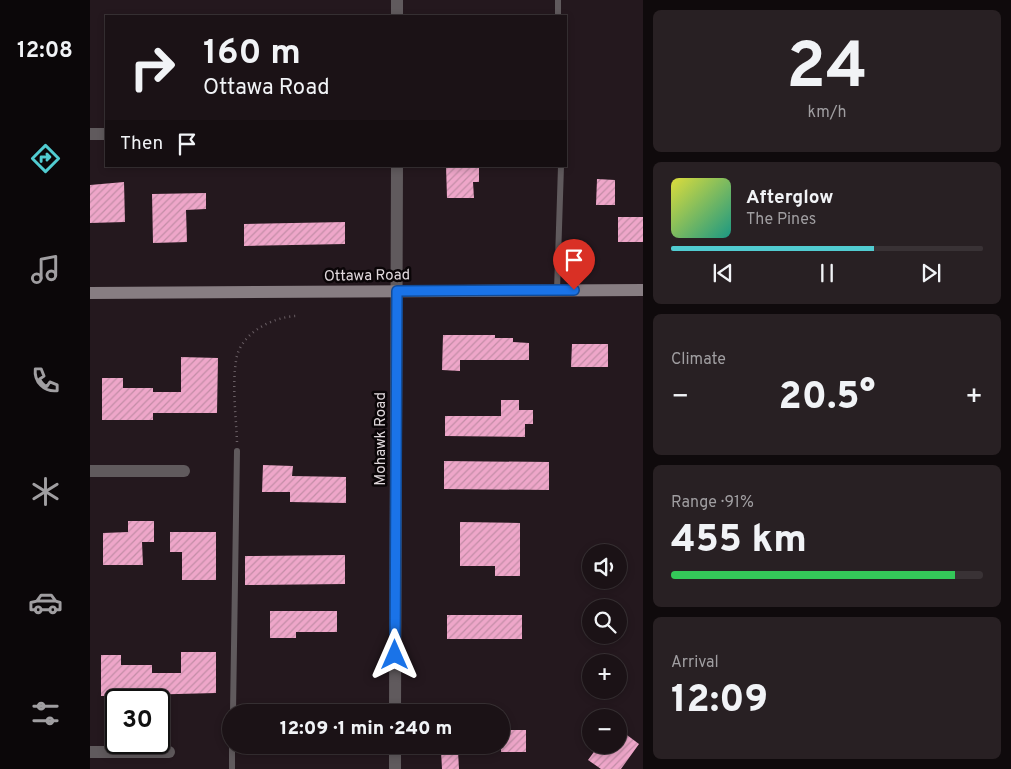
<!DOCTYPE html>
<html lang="en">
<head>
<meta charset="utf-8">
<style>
  body { margin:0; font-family:Overpass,sans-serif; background:#282023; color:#f1f3f6; height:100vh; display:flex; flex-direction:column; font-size:19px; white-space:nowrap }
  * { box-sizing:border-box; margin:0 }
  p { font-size:16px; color:#a09ea1 }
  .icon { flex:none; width:28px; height:28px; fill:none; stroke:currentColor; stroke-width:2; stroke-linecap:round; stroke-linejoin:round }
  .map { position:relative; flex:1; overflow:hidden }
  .panel { display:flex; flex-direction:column; gap:10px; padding:10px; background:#0f0a0c; width:368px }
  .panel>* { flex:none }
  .hud { position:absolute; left:15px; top:15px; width:462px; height:152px; border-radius:0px; box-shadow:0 2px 8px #0003,0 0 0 1px #393235; background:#1b1216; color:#f1f3f6; overflow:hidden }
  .controls { position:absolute; left:492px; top:544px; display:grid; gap:10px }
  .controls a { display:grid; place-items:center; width:45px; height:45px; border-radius:50%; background:#1b1216; box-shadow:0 2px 8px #0003,0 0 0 1px #393235; font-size:25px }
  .speed { position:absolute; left:15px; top:689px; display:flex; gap:10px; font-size:25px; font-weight:700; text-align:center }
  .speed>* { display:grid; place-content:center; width:65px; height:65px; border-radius:50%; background:#1b1216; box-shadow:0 2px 8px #0003,0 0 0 1px #393235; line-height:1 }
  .speed .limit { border:2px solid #111; border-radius:8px; background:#fff; color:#111 }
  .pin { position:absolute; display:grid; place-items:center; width:42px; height:42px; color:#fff; margin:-51px -21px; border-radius:50% 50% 50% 0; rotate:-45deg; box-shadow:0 0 5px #0007 }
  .pin .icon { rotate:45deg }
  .me { position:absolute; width:55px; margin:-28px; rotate:0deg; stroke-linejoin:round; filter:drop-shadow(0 0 4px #0008) }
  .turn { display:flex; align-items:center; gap:18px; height:105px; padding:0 15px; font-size:22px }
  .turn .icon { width:65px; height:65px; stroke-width:2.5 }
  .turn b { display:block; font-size:35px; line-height:42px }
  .then { display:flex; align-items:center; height:48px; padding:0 15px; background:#0003; gap:10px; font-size:19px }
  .big { font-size:38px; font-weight:800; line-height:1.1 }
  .panel .tile { flex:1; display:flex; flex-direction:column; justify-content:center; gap:8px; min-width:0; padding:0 18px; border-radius:8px; background:#282023 }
  .panel .dial { align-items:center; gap:0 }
  .dial b { font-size:65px; line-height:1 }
  .song { display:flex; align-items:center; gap:15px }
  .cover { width:60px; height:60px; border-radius:8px; background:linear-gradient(135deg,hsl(60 70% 55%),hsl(170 70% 35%)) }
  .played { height:5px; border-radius:2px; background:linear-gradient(90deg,#51ccd1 65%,#393235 65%) }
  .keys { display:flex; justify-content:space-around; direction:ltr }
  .heat { display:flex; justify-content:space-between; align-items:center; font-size:28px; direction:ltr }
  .charge { height:8px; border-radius:4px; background:linear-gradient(90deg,#34c759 91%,#393235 0) }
  .trip { position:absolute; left:132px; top:704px; width:288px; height:50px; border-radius:25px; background:#1b1216; box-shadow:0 2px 8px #0003,0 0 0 1px #393235; font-weight:800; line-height:50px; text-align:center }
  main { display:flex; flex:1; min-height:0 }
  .dock { display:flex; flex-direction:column; width:90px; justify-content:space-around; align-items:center; background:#0b0709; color:#a09ea1 }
  .dock .icon { width:35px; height:35px }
  .dock .active { color:#51ccd1 }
  .dock b { font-size:22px; color:#f1f3f6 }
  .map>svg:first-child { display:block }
  .building { fill:url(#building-hatch) }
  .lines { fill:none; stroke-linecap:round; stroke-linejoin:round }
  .path { stroke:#6a5f65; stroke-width:2.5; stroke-dasharray:1 4; stroke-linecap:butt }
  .lane { stroke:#605a5d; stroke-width:6 }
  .street { stroke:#605a5d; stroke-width:12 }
  .secondary { stroke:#877d82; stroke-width:12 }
  .route-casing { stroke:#114b97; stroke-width:12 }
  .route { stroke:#1a73e8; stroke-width:9 }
  .labels { text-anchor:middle; stroke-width:5; stroke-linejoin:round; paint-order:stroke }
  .street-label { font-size:15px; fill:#e0d8dc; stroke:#0a0507 }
</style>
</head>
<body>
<main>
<nav class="dock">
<b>12:08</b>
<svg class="icon active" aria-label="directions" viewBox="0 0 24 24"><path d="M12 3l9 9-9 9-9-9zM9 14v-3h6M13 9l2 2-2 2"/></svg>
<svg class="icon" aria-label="music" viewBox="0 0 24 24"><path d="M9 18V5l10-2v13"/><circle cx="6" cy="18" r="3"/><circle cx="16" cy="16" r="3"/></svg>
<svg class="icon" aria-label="phone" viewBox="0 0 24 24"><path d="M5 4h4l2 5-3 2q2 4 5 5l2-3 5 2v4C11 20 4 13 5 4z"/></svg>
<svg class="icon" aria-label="climate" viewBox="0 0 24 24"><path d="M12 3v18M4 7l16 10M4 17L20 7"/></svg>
<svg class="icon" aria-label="car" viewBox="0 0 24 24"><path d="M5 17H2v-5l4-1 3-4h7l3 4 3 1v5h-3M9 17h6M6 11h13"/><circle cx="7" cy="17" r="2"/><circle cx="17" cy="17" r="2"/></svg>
<svg class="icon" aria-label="filters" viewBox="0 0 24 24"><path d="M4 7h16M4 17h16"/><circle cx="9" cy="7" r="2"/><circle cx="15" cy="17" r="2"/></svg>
</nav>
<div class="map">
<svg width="554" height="769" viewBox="0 0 554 769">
  <defs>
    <pattern id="building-hatch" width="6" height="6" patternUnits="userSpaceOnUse" patternTransform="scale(1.25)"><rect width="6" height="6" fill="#eea6c9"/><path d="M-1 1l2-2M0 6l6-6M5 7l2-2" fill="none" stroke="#c38da7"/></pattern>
  </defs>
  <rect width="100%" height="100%" fill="#24181e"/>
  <g class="building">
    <polygon points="356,166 389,166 389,182 383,182 384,198 357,198"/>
    <polygon points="507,179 525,180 525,205 506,205"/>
    <polygon points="34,182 35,222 0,223 0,185"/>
    <polygon points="116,193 116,209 96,210 97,242 63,243 62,194"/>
    <rect x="528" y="217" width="26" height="25"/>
    <polygon points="255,222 255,244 154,246 154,224"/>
    <polygon points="353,335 405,335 405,338 423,338 423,342 439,343 439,360 370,360 370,371 352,370"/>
    <polygon points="482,344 518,344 518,367 481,367"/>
    <polygon points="91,357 128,358 127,413 63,413 63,420 12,420 12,378 33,378 33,388 63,388 63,392 91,392"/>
    <polygon points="411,400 429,400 429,410 443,410 443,424 435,424 435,437 355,436 355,416 411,416"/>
    <polygon points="354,461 459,462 459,490 354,489"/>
    <polygon points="173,465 203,466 202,476 256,477 256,503 200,502 200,492 172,492"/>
    <polygon points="38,521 64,521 64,542 52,542 53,565 13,565 13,533 38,532"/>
    <polygon points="370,522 430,523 430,576 405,576 405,566 370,566"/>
    <polygon points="80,532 126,532 126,580 92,580 92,552 80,552"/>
    <polygon points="255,555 255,584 155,585 155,556"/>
    <polygon points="180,611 247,611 247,632 206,632 206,638 180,638"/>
    <rect x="357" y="615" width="75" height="24"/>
    <polygon points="91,652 126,652 126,693 11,696 11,655 31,655 31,665 62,665 62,673 91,673"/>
    <polygon points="529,729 549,744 531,769 511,769 498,760 509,745 529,745"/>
    <rect x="411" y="730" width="25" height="22"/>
    <polygon points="351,751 368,751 369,769 352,769"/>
  </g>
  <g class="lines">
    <g class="path">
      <path d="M 147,442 C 146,415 142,387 146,361 C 149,334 182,317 206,316"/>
      <polyline points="201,712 216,711 237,712"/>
    </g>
    <g class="lane">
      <polyline points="468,0 468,16"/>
      <polyline points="467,290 471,166"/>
      <polyline points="143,712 147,451"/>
      <polyline points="142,769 142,745"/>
    </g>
    <g class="street">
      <polyline points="307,16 307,0"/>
      <polyline points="0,134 16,134"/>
      <polyline points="0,471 94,471"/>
      <polyline points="305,712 307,166"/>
      <polyline points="0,752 79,752"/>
      <polyline points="305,769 305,745"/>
    </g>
    <polyline class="secondary" points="0,293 554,290"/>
  </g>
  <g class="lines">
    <defs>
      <polyline id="route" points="305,655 307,291 484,290"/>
    </defs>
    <use href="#route" class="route-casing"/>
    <use href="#route" class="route"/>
  </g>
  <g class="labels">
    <g class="street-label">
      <text transform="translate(277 275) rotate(-1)" y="5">Ottawa Road</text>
      <text transform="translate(290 439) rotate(-90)" y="5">Mohawk Road</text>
    </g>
  </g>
</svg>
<div class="controls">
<a><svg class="icon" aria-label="sound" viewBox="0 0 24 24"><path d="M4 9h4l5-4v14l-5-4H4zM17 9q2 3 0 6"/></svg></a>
<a><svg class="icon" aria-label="search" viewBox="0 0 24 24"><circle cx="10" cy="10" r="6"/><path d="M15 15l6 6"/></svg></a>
<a>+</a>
<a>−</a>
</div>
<div class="speed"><div class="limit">30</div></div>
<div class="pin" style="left:484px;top:290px;background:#d93025"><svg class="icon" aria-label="arrive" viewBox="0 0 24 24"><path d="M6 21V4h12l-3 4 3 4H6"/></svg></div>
<svg class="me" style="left:305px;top:655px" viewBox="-20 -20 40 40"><path d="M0-17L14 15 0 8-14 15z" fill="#1a73e8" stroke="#fff" stroke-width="4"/></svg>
<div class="trip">12:09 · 1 min · 240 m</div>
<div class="hud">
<div class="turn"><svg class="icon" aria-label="right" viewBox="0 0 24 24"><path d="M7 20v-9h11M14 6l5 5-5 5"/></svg><div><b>160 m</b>Ottawa Road</div></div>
<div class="then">Then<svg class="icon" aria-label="arrive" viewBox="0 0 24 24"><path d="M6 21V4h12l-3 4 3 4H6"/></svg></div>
</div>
</div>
<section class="panel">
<div class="tile dial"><b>24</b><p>km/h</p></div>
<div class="tile">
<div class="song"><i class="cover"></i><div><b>Afterglow</b><p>The Pines</p></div></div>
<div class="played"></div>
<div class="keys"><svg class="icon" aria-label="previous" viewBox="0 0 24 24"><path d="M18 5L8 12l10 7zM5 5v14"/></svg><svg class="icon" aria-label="pause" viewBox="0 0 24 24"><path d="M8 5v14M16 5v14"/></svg><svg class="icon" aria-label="next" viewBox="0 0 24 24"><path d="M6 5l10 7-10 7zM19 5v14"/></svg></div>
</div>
<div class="tile"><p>Climate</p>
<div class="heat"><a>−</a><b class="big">20.5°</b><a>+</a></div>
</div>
<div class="tile"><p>Range · 91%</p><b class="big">455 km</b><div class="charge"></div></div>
<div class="tile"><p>Arrival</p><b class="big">12:09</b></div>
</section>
</main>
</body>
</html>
